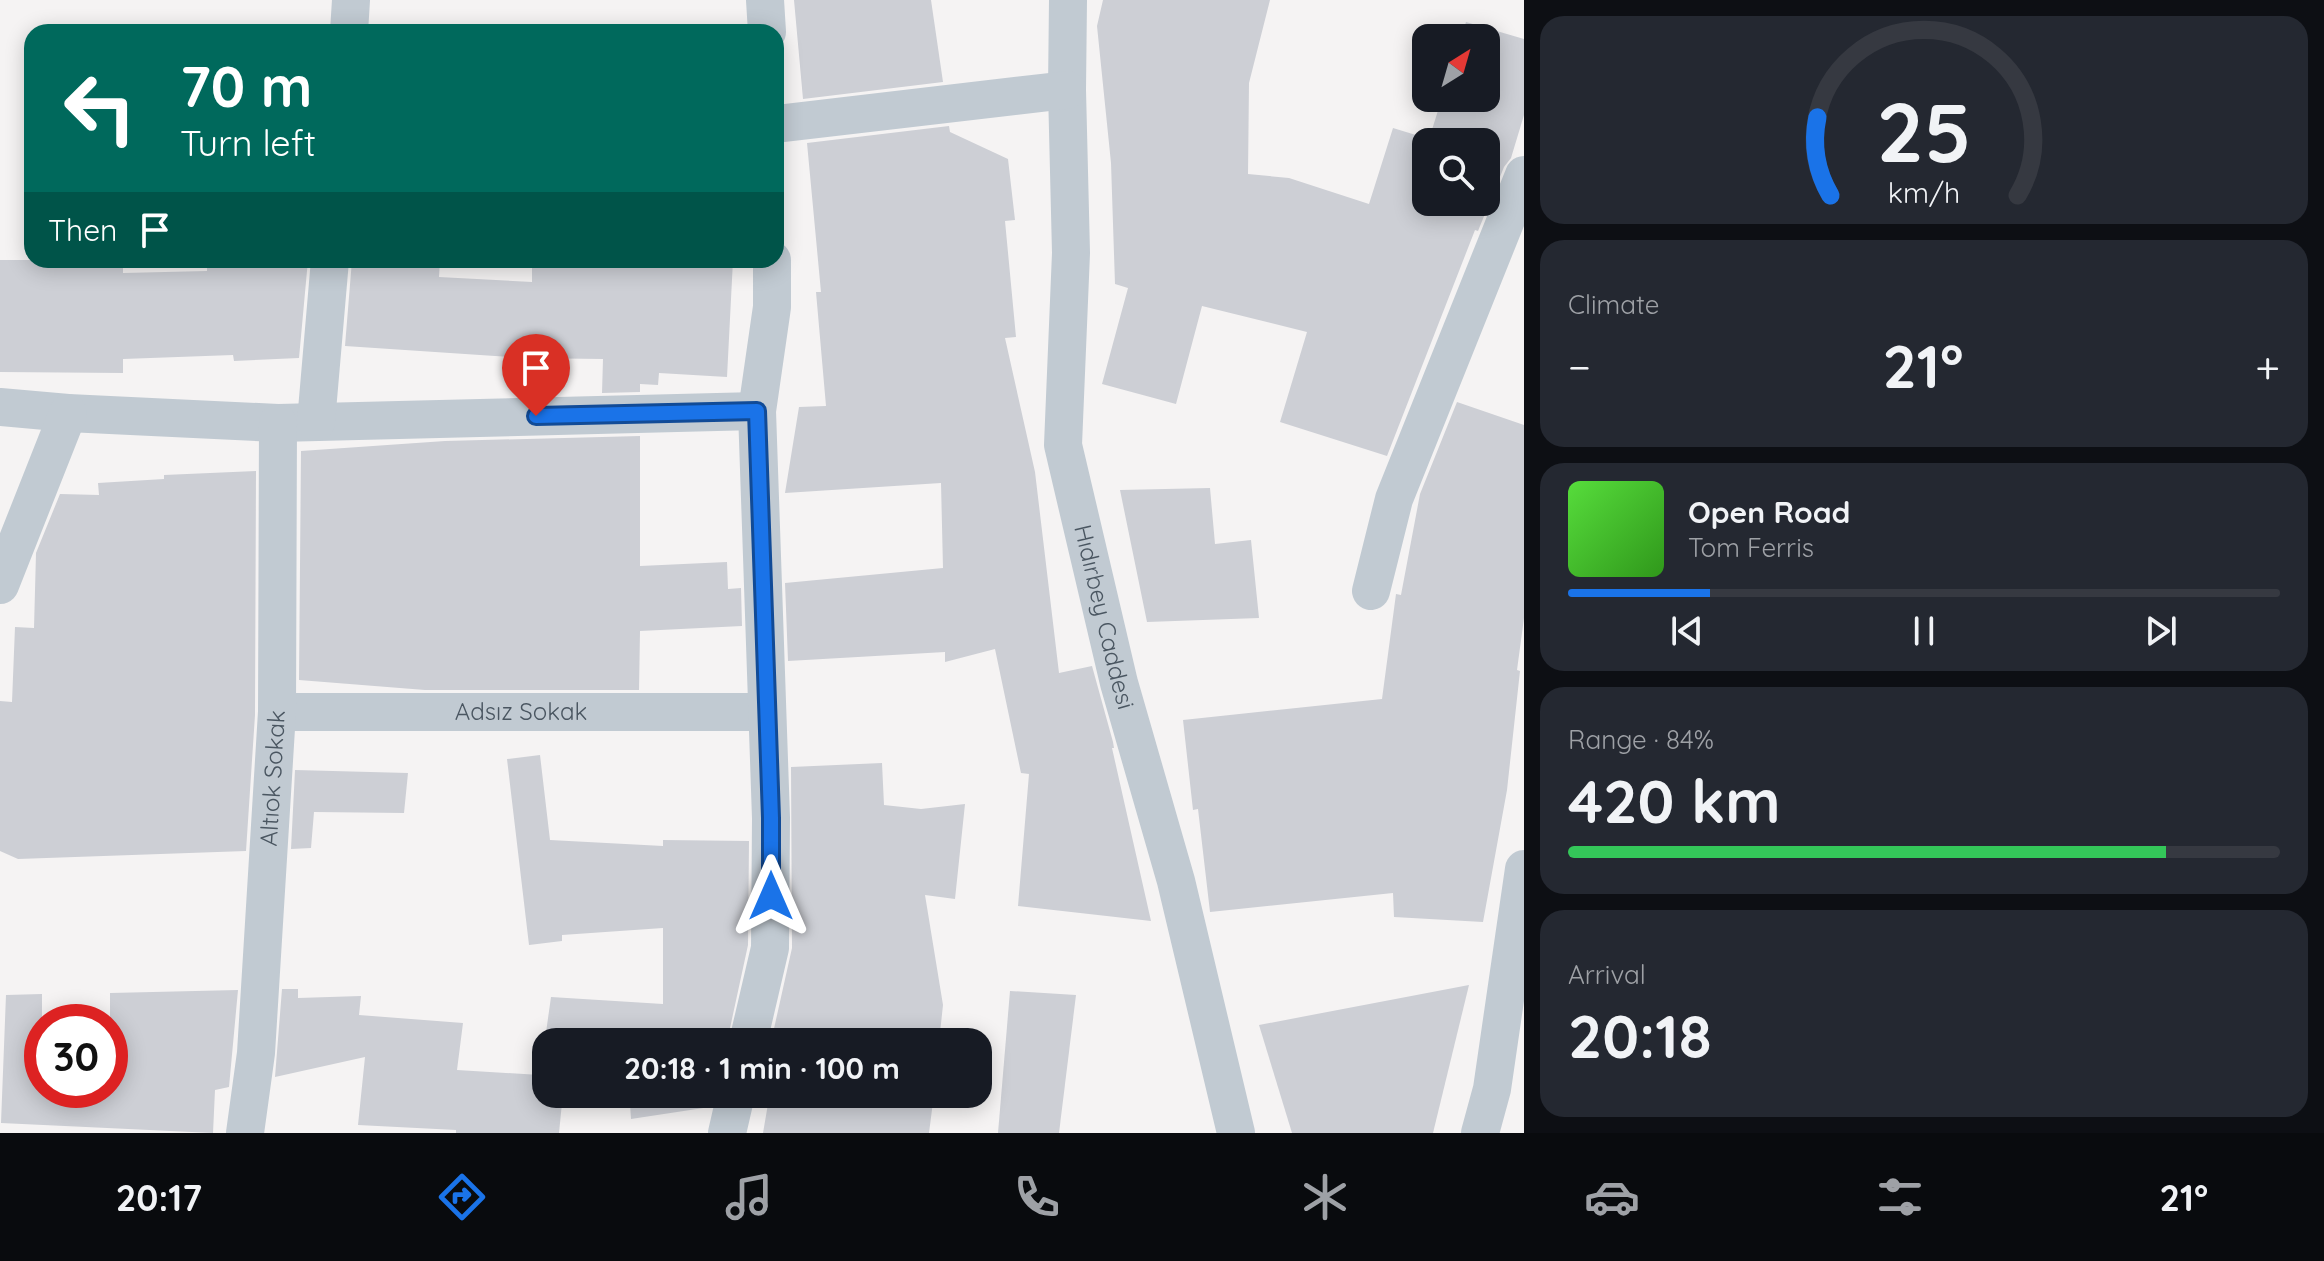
<!DOCTYPE html>
<html lang="en">
<head>
<meta charset="utf-8">
<style>
  body { margin:0; font-family:Quicksand,sans-serif; background:#242831; color:#f1f3f6; height:100vh; display:flex; flex-direction:column; font-size:30px; white-space:nowrap }
  * { box-sizing:border-box; margin:0 }
  p { font-size:26px; color:#9ea1a6 }
  .icon { flex:none; width:44px; height:44px; fill:none; stroke:currentColor; stroke-width:2; stroke-linecap:round; stroke-linejoin:round }
  .map { position:relative; flex:1; overflow:hidden }
  .details { display:flex; flex-direction:column; gap:16px; padding:16px; background:#0d0f14; width:800px }
  .details>* { flex:none }
  .top-card { position:absolute; left:24px; top:24px; width:760px; height:244px; border-radius:24px; box-shadow:0 4px 20px #0003; background:#00695c; color:#fff; overflow:hidden }
  .needle { width:52px; rotate:37deg }
  .tools { position:absolute; left:1412px; top:24px; display:grid; gap:16px }
  .tools a { display:grid; place-items:center; width:88px; height:88px; border-radius:16px; background:#171b24; box-shadow:0 4px 20px #0003; font-size:40px }
  .speed { position:absolute; left:24px; top:1004px; display:flex; gap:16px; font-size:40px; font-weight:700; text-align:center }
  .speed>* { display:grid; place-content:center; width:104px; height:104px; border-radius:50%; background:#171b24; box-shadow:0 4px 20px #0003; line-height:1 }
  .speed .limit { border:12px solid #d22; background:#fff; color:#111 }
  .pin { position:absolute; display:grid; place-items:center; width:68px; height:68px; color:#fff; margin:-82px -34px; border-radius:50% 50% 50% 0; rotate:-45deg; box-shadow:0 0 8px #0007 }
  .pin .icon { rotate:45deg }
  .me { position:absolute; width:88px; margin:-44px; rotate:0deg; stroke-linejoin:round; filter:drop-shadow(0 0 6px #0008) }
  .turn { display:flex; align-items:center; gap:28px; height:168px; padding:0 24px; font-size:36px }
  .turn .icon { width:104px; height:104px; stroke-width:2.5 }
  .turn b { display:block; font-size:56px; line-height:68px }
  .then { display:flex; align-items:center; height:76px; padding:0 24px; background:#0003; gap:16px; font-size:30px }
  .big { font-size:60px; font-weight:700; line-height:1.1 }
  .details .card { flex:1; display:flex; flex-direction:column; justify-content:center; gap:12px; min-width:0; padding:0 28px; border-radius:24px; background:#242831 }
  .details .dial { align-items:center; gap:0 }
  .dial svg { height:208px; overflow:visible; fill:none; stroke:#363941; stroke-width:7; stroke-linecap:round; text-anchor:middle }
  .dial text { fill:#f1f3f6; stroke:none }
  .song { display:flex; align-items:center; gap:24px }
  .cover { width:96px; height:96px; border-radius:12px; background:linear-gradient(135deg,hsl(110 70% 55%),hsl(110 70% 35%)) }
  .played { height:8px; border-radius:4px; background:linear-gradient(90deg,#1a73e8 20%,#363941 20%) }
  .keys { display:flex; justify-content:space-around; direction:ltr }
  .heat { display:flex; justify-content:space-between; align-items:center; font-size:44px; direction:ltr }
  .charge { height:12px; border-radius:6px; background:linear-gradient(90deg,#34c759 84%,#363941 0) }
  .trip { position:absolute; left:532px; top:1028px; width:460px; height:80px; border-radius:24px; background:#171b24; box-shadow:0 4px 20px #0003; font-weight:700; line-height:80px; text-align:center }
  .menu { display:flex; height:128px; justify-content:space-around; align-items:center; background:#090b0e; color:#9ea1a6 }
  .menu .icon { width:56px; height:56px }
  .menu .on { color:#1a73e8 }
  .menu b { font-size:36px; color:#f1f3f6 }
  main { display:flex; flex:1; min-height:0 }
  .map>svg:first-child { display:block }
  .building { fill:#cdcfd5; fill-rule:evenodd }
  .lines { fill:none; stroke-linecap:round; stroke-linejoin:round }
  .street { stroke:#c1cad2; stroke-width:38 }
  .route-casing { stroke:#114b97; stroke-width:20 }
  .route { stroke:#1a73e8; stroke-width:14 }
  .labels { text-anchor:middle; stroke-width:6; stroke-linejoin:round; paint-order:stroke }
  .street-label { font-size:24px; fill:#4a5661; stroke:#fff }
</style>
</head>
<body>
<main>
<div class="map">
<svg width="1524" height="1133" viewBox="0 0 1524 1133">
  <rect width="100%" height="100%" fill="#f5f3f3"/>
  <g class="building">
    <polygon points="794,0 931,0 943,82 803,99"/>
    <path d="M 1103,0 L 1270,0 L 1249,83 L 1248,174 L 1289,178 L 1369,204 L 1393,128 L 1429,139 L 1442,98 L 1486,98 L 1486,38 L 1461,38 L 1466,22 L 1524,39 L 1524,115 L 1511,158 L 1504,167 L 1478,231 L 1475,230 L 1387,456 L 1280,422 L 1307,332 L 1202,306 L 1176,404 L 1102,384 L 1128,288 L 1115,284 L 1111,163 L 1097,26 ZM 1426,142 L 1486,142 L 1486,202 L 1426,202 Z"/>
    <polygon points="949,126 950,132 1008,159 1015,220 1005,221 1016,337 1005,338 1035,472 1059,673 1092,666 1113,742 1114,748 1112,748 1151,921 1018,906 1029,774 1021,773 995,649 945,662 945,652 788,661 785,583 943,568 941,483 785,493 799,407 826,406 816,292 821,292 807,143"/>
    <polygon points="0,260 123,260 123,273 207,271 207,260 308,260 299,358 234,361 233,355 123,359 123,373 0,372"/>
    <polygon points="352,260 440,260 439,277 532,282 532,260 733,260 727,377 659,373 658,385 640,384 640,392 602,393 603,359 523,358 345,346"/>
    <polygon points="1457,402 1524,425 1524,618 1517,670 1520,671 1507,790 1483,922 1394,917 1393,893 1210,912 1198,809 1193,810 1183,720 1382,699 1396,594 1401,595 1420,494"/>
    <polygon points="640,436 640,566 727,562 728,589 741,588 742,626 640,631 639,690 425,690 299,680 301,451 445,441"/>
    <polygon points="256,471 255,715 246,851 18,859 0,851 0,701 12,702 15,627 34,628 36,553 60,494 99,495 98,483 164,479 164,475"/>
    <polygon points="1210,488 1215,544 1251,540 1259,618 1147,622 1120,490"/>
    <polygon points="540,755 550,840 663,846 663,840 749,841 748,945 727,1042 546,1042 546,1094 713,1094 710,1107 631,1119 630,1104 562,1103 559,1133 456,1133 456,1130 358,1125 365,1057 275,1077 282,989 298,989 298,998 361,996 359,1015 463,1023 457,1070 540,1075 551,997 663,1004 663,928 562,935 562,941 529,945 507,759"/>
    <polygon points="882,763 884,805 921,809 965,804 955,899 925,895 943,1005 939,1042 771,1042 792,948 791,767"/>
    <polygon points="295,770 408,773 404,813 314,812 311,848 291,849"/>
    <polygon points="1469,985 1433,1133 1292,1133 1259,1025"/>
    <polygon points="238,990 229,1087 215,1090 213,1133 1,1123 6,995 42,994 42,1090 110,1090 110,993"/>
    <polygon points="1010,991 1076,995 1059,1133 998,1133"/>
    <polygon points="757,1094 934,1094 929,1133 763,1133 769,1098 757,1100"/>
  </g>
  <g class="lines">
    <g class="street">
      <polyline points="765,0 767,32"/>
      <path id="s1" d="M 1068,0 L 1067,90 L 1071,253 L 1063,445 L 1119,683 L 1176,881 L 1236,1133"/>
      <polyline points="349,32 351,0"/>
      <polyline points="776,124 1067,90"/>
      <polyline points="0,407 68,413 278,423 757,411"/>
      <polyline points="316,422 330,260"/>
      <polyline points="0,585 68,413"/>
      <polyline points="1371,591 1394,499 1524,175"/>
      <path id="s2" d="M 277,712 L 766,712"/>
      <polyline points="748,1042 770,948 771,818 757,411 772,307 772,260"/>
      <path id="s3" d="M 245,1133 L 256,1053 L 277,712 L 278,423"/>
      <polyline points="727,1133 736,1094"/>
      <polyline points="1480,1133 1492,1089 1524,869"/>
    </g>
  </g>
  <g class="lines">
    <defs>
      <polyline id="route" points="536,416 757,411 771,818 771,896"/>
    </defs>
    <use href="#route" class="route-casing"/>
    <use href="#route" class="route"/>
  </g>
  <g class="labels">
    <g class="street-label">
      <text dy="8" stroke="none"><textPath href="#s1" startOffset="622">Hıdırbey Caddesi</textPath></text>
      <text dy="8" stroke="none"><textPath href="#s2" startOffset="244">Adsız Sokak</textPath></text>
      <text dy="8" stroke="none"><textPath href="#s3" startOffset="356">Altıok Sokak</textPath></text>
    </g>
  </g>
</svg>
<div class="tools">
<a><svg class="needle" viewBox="-14 -14 28 28"><path d="M0-13l5 13h-10z" fill="#e53935"/><path d="M0 13l5-13h-10z" fill="#9ea1a6"/></svg></a>
<a><svg class="icon" aria-label="search" viewBox="0 0 24 24"><circle cx="10" cy="10" r="6"/><path d="M15 15l6 6"/></svg></a>
</div>
<div class="speed"><div class="limit">30</div></div>
<div class="pin" style="left:536px;top:416px;background:#d93025"><svg class="icon" aria-label="arrive" viewBox="0 0 24 24"><path d="M6 21V4h12l-3 4 3 4H6"/></svg></div>
<svg class="me" style="left:771px;top:896px" viewBox="-20 -20 40 40"><path d="M0-17L14 15 0 8-14 15z" fill="#1a73e8" stroke="#fff" stroke-width="4"/></svg>
<div class="trip">20:18 · 1 min · 100 m</div>
<div class="top-card">
<div class="turn"><svg class="icon" aria-label="left" viewBox="0 0 24 24"><path d="M17 20v-9H6M10 6l-5 5 5 5"/></svg><div><b>70 m</b>Turn left</div></div>
<div class="then">Then<svg class="icon" aria-label="arrive" viewBox="0 0 24 24"><path d="M6 21V4h12l-3 4 3 4H6"/></svg></div>
</div>
</div>
<section class="details">
<div class="card dial"><svg viewBox="0 0 100 80">
<path d="M14 69A42 42 0 1 1 86 69"/>
<path d="M14 69A42 42 0 0 1 9 39" stroke="#1a73e8"/>
<text x="50" y="56" font-size="32" font-weight="700">25</text>
<text x="50" y="72" font-size="11">km/h</text>
</svg></div>
<div class="card"><p>Climate</p>
<div class="heat"><a>−</a><b class="big">21°</b><a>+</a></div>
</div>
<div class="card">
<div class="song"><i class="cover"></i><div><b>Open Road</b><p>Tom Ferris</p></div></div>
<div class="played"></div>
<div class="keys"><svg class="icon" aria-label="previous" viewBox="0 0 24 24"><path d="M18 5L8 12l10 7zM5 5v14"/></svg><svg class="icon" aria-label="pause" viewBox="0 0 24 24"><path d="M8 5v14M16 5v14"/></svg><svg class="icon" aria-label="next" viewBox="0 0 24 24"><path d="M6 5l10 7-10 7zM19 5v14"/></svg></div>
</div>
<div class="card"><p>Range · 84%</p><b class="big">420 km</b><div class="charge"></div></div>
<div class="card"><p>Arrival</p><b class="big">20:18</b></div>
</section>
</main>
<nav class="menu">
<b>20:17</b>
<svg class="icon on" aria-label="directions" viewBox="0 0 24 24"><path d="M12 3l9 9-9 9-9-9zM9 14v-3h6M13 9l2 2-2 2"/></svg>
<svg class="icon" aria-label="music" viewBox="0 0 24 24"><path d="M9 18V5l10-2v13"/><circle cx="6" cy="18" r="3"/><circle cx="16" cy="16" r="3"/></svg>
<svg class="icon" aria-label="phone" viewBox="0 0 24 24"><path d="M5 4h4l2 5-3 2q2 4 5 5l2-3 5 2v4C11 20 4 13 5 4z"/></svg>
<svg class="icon" aria-label="climate" viewBox="0 0 24 24"><path d="M12 3v18M4 7l16 10M4 17L20 7"/></svg>
<svg class="icon" aria-label="car" viewBox="0 0 24 24"><path d="M5 17H2v-5l4-1 3-4h7l3 4 3 1v5h-3M9 17h6M6 11h13"/><circle cx="7" cy="17" r="2"/><circle cx="17" cy="17" r="2"/></svg>
<svg class="icon" aria-label="filters" viewBox="0 0 24 24"><path d="M4 7h16M4 17h16"/><circle cx="9" cy="7" r="2"/><circle cx="15" cy="17" r="2"/></svg>
<b>21°</b>
</nav>
</body>
</html>
